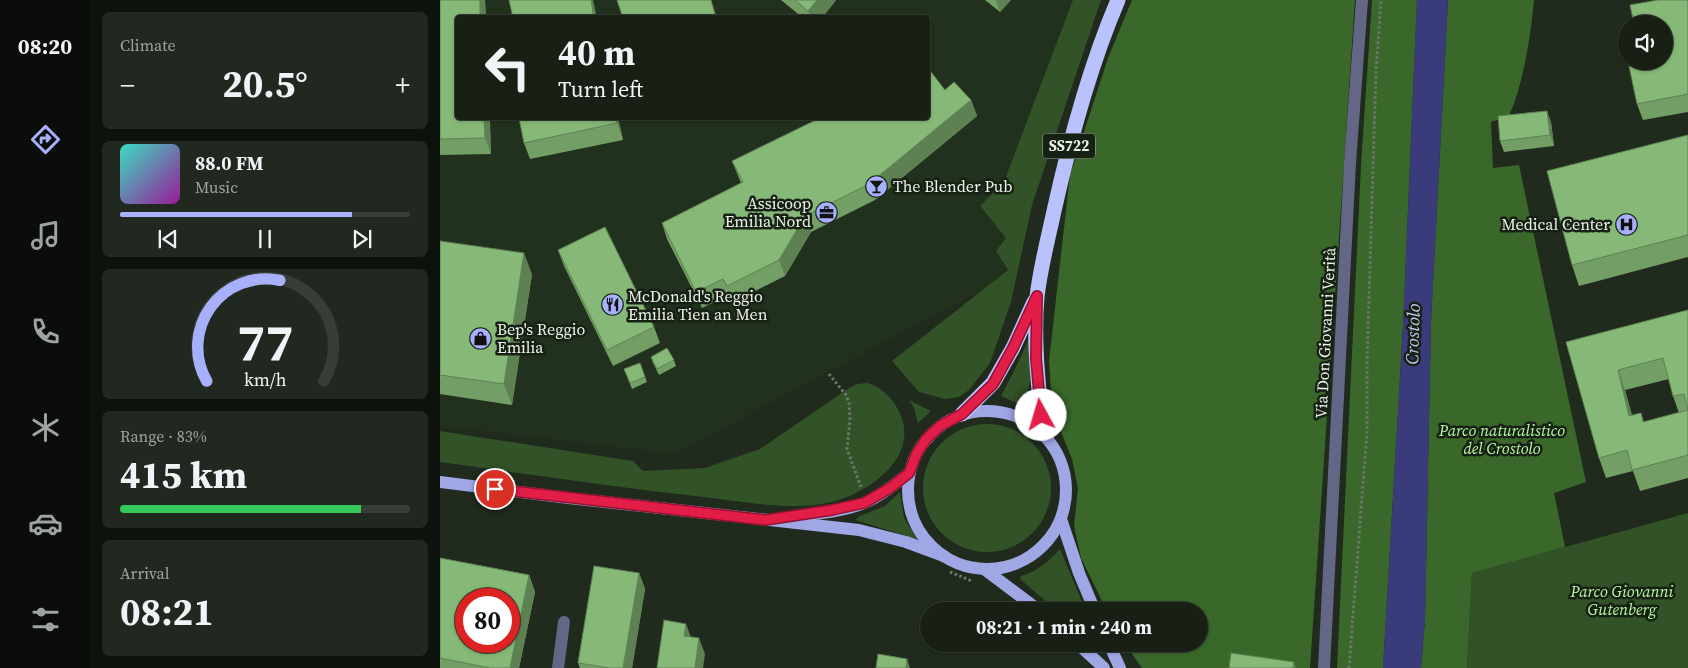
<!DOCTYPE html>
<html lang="en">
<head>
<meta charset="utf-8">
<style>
  body { margin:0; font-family:"Source Serif 4",serif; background:#21281f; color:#f1f3f6; height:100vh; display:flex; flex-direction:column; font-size:19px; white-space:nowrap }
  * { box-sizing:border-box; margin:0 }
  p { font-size:16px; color:#9fa3a1 }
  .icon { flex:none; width:28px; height:28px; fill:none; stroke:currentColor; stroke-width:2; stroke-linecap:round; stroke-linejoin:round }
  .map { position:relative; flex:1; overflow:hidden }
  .sheet { display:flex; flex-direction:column; gap:12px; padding:12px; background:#0d120c; width:350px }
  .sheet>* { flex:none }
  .hud { position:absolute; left:15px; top:15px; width:475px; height:105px; border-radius:5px; box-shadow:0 1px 4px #0004,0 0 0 1px #363e35; background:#182016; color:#f1f3f6; overflow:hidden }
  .fabs { position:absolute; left:1178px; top:15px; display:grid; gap:10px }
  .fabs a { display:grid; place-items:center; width:55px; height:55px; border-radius:50%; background:#182016; box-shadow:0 1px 4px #0004,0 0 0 1px #363e35; font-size:25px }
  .speed { position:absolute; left:15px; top:588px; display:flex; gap:10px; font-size:25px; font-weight:700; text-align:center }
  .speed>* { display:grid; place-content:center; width:65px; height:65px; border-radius:50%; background:#182016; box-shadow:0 1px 4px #0004,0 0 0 1px #363e35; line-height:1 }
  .speed .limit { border:8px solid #d22; background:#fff; color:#111 }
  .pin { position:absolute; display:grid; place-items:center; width:42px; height:42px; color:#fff; margin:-21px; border:2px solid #fff; border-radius:50%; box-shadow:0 1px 5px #0007 }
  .me { position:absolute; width:55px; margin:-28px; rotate:354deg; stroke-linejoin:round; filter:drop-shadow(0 0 4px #0008) }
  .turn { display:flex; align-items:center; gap:18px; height:105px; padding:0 20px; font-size:22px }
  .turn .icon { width:65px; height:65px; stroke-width:2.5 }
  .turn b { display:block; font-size:35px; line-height:42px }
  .big { font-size:38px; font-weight:700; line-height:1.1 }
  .sheet .widget { flex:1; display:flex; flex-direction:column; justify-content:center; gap:8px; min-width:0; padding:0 18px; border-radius:8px; background:#21281f }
  .sheet .dial { align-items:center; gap:0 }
  .dial svg { height:130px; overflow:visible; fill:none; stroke:#363e35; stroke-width:7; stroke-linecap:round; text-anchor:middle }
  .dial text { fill:#f1f3f6; stroke:none }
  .song { display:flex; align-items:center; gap:15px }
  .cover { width:60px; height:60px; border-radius:8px; background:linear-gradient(135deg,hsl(170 70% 55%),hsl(300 70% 35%)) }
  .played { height:5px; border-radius:2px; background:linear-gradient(90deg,#a7b0fc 80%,#363e35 80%) }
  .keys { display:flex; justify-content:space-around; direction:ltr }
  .heat { display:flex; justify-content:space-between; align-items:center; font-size:28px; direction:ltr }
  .charge { height:8px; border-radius:4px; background:linear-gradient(90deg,#34c759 83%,#363e35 0) }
  .trip { position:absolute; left:480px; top:602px; width:288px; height:50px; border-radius:25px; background:#182016; box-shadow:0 1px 4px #0004,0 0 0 1px #363e35; font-weight:700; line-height:50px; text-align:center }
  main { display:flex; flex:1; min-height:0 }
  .dock { display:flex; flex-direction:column; width:90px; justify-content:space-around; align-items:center; background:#0a0d09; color:#9fa3a1 }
  .dock .icon { width:35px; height:35px }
  .dock .active { color:#a7b0fc }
  .dock b { font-size:22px; color:#f1f3f6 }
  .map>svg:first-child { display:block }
  .built { fill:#22311e; fill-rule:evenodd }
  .green { fill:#325227 }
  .forest { fill:#3a682a }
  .water { fill:#393b7b }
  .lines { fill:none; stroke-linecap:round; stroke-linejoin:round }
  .path { stroke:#6e776c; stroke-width:3; stroke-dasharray:2.5 2.5; stroke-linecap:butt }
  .minor { stroke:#636785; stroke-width:12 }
  .major { stroke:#9fa7e5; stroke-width:12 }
  .highway { stroke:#bac2fe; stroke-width:15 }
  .wall { fill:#739e66; fill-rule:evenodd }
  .shaded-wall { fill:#5e8153 }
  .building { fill:#86b877; stroke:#5e8153; fill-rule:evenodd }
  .route-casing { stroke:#92132f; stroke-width:12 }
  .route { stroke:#e11d48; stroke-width:9 }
  .labels { text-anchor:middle; stroke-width:5; stroke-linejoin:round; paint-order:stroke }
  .shield { fill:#162013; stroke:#abb3a9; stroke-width:1 }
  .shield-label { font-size:15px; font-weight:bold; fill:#ebf2e9 }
  .poi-label { font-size:16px; fill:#ebf2e9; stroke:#162013; text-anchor:start }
  .street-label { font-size:16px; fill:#ebf2e9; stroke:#162013 }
  .park-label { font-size:16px; font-style:italic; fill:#b6faa0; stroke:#162013 }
  .water-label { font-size:18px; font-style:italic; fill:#c2c8ee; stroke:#162013 }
</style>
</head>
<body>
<main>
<nav class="dock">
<b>08:20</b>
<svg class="icon active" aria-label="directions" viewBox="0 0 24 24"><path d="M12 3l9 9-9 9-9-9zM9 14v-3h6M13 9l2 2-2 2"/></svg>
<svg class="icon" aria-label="music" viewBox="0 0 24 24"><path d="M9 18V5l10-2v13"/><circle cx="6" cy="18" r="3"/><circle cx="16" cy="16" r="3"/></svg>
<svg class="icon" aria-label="phone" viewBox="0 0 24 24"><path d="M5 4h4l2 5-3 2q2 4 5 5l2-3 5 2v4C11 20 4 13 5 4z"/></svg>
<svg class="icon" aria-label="climate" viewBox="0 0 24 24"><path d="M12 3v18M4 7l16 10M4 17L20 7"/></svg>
<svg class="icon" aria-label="car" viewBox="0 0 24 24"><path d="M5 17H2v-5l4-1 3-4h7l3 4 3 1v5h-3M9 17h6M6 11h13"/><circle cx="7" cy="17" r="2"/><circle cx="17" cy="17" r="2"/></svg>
<svg class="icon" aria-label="filters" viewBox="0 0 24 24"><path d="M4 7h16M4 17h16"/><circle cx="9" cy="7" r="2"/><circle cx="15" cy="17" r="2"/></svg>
</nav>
<section class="sheet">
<div class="widget"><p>Climate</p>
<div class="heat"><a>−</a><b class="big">20.5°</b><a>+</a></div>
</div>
<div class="widget">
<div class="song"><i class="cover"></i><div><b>88.0 FM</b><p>Music</p></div></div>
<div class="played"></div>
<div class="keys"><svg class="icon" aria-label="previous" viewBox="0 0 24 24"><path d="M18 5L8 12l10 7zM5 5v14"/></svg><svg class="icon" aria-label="pause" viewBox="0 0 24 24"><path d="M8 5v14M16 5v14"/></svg><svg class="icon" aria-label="next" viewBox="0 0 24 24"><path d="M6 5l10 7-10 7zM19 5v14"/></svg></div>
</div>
<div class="widget dial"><svg viewBox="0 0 100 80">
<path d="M14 69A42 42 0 1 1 86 69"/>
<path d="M14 69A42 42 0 0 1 59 7" stroke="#a7b0fc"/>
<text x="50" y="56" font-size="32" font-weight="700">77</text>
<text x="50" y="72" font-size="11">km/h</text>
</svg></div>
<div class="widget"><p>Range · 83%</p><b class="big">415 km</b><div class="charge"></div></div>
<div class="widget"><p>Arrival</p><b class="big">08:21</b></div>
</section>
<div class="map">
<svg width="1248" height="668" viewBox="0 0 1248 668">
  <rect width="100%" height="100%" fill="#202a1d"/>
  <path class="built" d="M 0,0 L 644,0 L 572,274 L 235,454 L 0,426 ZM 18,18 L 488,18 L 488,118 L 18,118 Z"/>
  <g class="green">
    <polygon points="633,0 661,0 592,205 571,302 550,363 529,390 519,397 505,399 479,392 452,361 568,270 556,251 566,238 540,206 564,182"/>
    <polygon points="589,339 591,340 590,381 586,407 561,396 573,373"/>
    <path d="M 428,383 C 441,387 449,395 456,406 C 485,452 433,492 391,502 C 353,512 303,501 263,497 C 175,487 88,474 0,462 L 0,431 L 193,461 L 203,471 L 265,468 L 320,449 L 406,390 L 417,384 Z"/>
    <polygon points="469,400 491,411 478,423 474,408"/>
    <circle cx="547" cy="488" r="64"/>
    <polygon points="460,492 464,518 477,539 415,520 420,516 445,506"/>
    <polygon points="1248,513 1248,668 1027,668 1032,573"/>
    <path d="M 620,549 L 646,611 L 617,611 L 580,579 L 581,576 C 598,571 608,562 620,549 Z"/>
  </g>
  <g class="forest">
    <polygon points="692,0 915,0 870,668 702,668 685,644 759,644 759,611 667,611 641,558 634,526 638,489 632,459 615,417 611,391 609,361 630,175 668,58"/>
    <polygon points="932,0 977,0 963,326 943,668 897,668 921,165"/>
    <path d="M 1008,0 L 1094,0 C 1091,34 1083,86 1069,116 L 1051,122 L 1053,168 L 1079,165 L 1146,482 L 1114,493 L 1125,547 L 1032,573 L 1027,668 L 981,668 L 985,619 L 991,321 Z"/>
  </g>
  <polygon class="water" points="977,0 1008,0 991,321 985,619 981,668 943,668 963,326"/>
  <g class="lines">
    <g class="path">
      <polyline points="389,374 406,395 409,403 410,420 407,449 421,487"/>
      <polyline points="510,572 532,581"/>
      <polyline points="909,668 927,432 927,361 936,72 941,0"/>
    </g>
    <g class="minor">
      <polyline points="118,668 124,622"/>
      <polyline points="884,668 910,163 922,0"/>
    </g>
    <g class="major">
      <circle cx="547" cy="490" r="79"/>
      <polyline points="0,482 129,498 419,530 466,542 504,556"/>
      <path d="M 345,518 C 370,514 400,513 424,503 C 441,496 455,484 469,473"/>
      <polyline points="621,519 639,573 655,611"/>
      <polyline points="544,569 600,611"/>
      <polyline points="638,644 664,668"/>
      <polyline points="669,644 680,668"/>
    </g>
    <g class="highway">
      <polyline points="522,414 553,383 573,348 594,302"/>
      <path d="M 603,434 C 599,389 593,343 597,297 C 600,269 608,239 614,211 C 630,139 649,68 678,0"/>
    </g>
  </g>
  <g class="wall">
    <polygon points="0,0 45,0 51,154 0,155"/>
    <polygon points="341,0 396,0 382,18 363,18"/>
    <polygon points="545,0 571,0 560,12"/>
    <polygon points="1248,0 1248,112 1203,120 1197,104 1201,64"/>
    <polygon points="505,90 531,100 537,116 435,200 371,232 345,276 293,302 289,295 262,308 227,239 222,223 301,183 292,161 488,118"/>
    <polygon points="178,118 183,140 90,159 84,143"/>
    <polygon points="1111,122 1114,146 1064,152 1060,141"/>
    <polygon points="1248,135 1248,257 1139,286 1132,265"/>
    <polygon points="0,241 92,274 72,405 0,394"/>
    <polygon points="118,250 214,327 220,343 173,366 124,266"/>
    <path d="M 1248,310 L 1248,478 L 1200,491 L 1193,471 L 1166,478 L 1159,458 L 1126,342 ZM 1229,379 L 1233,396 L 1239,413 L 1204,422 L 1201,413 L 1192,415 L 1185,390 Z"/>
    <polygon points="211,357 234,360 236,366 219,375 213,363"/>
    <polygon points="200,363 207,382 192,389 184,369"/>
    <polygon points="0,558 89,575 95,592 79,668 0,668"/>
    <polygon points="199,573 205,589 192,668 140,668 138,663"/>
  </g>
  <g class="shaded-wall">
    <polygon points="40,0 45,0 46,18 40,18"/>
    <polygon points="151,0 153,0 157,18 154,18"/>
    <polygon points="271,0 277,18 276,18"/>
    <polygon points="377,0 396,0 382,18 371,18 368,11"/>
    <polygon points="556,0 571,0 560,12"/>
    <polygon points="531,100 537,116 435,200 429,184"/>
    <polygon points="1107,111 1111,122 1114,146 1110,135"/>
    <polygon points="44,118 50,118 51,154 45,138"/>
    <polygon points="176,118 178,118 183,140 177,123"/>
    <polygon points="365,216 371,232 345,276 339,260"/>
    <polygon points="84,253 92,274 72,405 64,384"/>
    <polygon points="1178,370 1185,390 1197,436 1189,416"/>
    <polygon points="199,573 205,589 192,668 183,668"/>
    <polygon points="89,575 95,592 79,668 70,668"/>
    <polygon points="246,624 252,640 244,636"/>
    <polygon points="259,638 265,654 263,668 255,668"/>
    <polygon points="467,659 470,668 466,668"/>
    <polygon points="854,662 856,668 853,668"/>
  </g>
  <g class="building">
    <polygon points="0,0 40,0 40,18 18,18 18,118 44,118 45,138 0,139"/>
    <polygon points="69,0 151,0 154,18 73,18"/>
    <polygon points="177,0 271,0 276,18 183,18"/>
    <polygon points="355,0 377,0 368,11"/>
    <polygon points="1218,0 1248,0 1248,94 1197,104 1189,66 1201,64 1200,61 1224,61 1224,24 1194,24 1190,5"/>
    <polygon points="488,68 505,90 514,82 531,100 429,184 365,216 339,260 287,286 283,279 256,292 222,223 303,182 292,161 380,118 488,118"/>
    <polygon points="1107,111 1110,135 1060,141 1058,116"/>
    <polygon points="79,118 176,118 177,123 84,143"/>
    <polygon points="1248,135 1248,235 1132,265 1107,171"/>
    <polygon points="165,227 214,327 167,350 118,250"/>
    <polygon points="0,241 84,253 64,384 0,375"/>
    <polygon points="1248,310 1248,410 1244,394 1233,396 1223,358 1178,370 1189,416 1201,413 1203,422 1248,410 1248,455 1192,470 1187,450 1159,458 1126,342"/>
    <polygon points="227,348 234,360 217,369 211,357"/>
    <polygon points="200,363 205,377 190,383 184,369"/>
    <path d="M 0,558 L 89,575 L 70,668 L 50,668 L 0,658 ZM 26,599 L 69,599 L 69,641 L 26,641 Z"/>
    <polygon points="154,566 199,573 183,668 170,668 138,663"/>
    <polygon points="224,620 246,624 244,636 259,638 255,668 217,668"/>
    <polygon points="791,653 854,662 853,668 789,668"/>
    <polygon points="438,654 467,659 466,668 436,668"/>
  </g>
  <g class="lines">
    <defs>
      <polyline id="route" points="55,489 325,520 392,510 424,503 450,488 469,473 477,453 487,438 500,426 522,414 553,384 573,348 597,296 596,358 601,415"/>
    </defs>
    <use href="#route" class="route-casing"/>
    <use href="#route" class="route"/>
  </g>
  <defs>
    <symbol id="bar-disc" viewBox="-11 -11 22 22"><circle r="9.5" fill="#a7b0fc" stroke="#162013"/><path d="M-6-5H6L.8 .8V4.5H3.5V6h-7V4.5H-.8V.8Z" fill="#111"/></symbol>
    <symbol id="office-disc" viewBox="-11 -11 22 22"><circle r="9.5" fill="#a7b0fc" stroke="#162013"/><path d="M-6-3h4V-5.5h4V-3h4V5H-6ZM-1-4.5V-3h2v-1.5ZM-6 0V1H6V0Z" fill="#111"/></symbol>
    <symbol id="hospital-disc" viewBox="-11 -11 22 22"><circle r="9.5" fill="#a7b0fc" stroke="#162013"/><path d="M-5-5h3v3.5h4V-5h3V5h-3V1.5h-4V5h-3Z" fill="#111"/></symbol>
    <symbol id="restaurant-disc" viewBox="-11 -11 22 22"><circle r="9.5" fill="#a7b0fc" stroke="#162013"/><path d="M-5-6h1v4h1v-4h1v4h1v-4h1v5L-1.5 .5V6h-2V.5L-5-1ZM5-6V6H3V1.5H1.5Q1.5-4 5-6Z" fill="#111"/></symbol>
    <symbol id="shop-disc" viewBox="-11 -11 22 22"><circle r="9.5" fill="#a7b0fc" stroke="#162013"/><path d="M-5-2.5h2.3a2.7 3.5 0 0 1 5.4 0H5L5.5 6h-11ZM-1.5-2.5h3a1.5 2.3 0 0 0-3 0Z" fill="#111"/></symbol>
  </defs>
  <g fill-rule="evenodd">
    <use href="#bar-disc" x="424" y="174" width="25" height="25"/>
    <use href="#office-disc" x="374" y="200" width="25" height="25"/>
    <use href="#hospital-disc" x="1174" y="212" width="25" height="25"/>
    <use href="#restaurant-disc" x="160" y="292" width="25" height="25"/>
    <use href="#shop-disc" x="28" y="326" width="25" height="25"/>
  </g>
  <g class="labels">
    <rect class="shield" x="603" y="133.5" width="52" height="25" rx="4"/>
    <g class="shield-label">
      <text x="629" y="151">SS722</text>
    </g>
    <g class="poi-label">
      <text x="453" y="192">The Blender Pub</text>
      <text x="371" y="209" text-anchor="end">Assicoop<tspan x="371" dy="18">Emilia Nord</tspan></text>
      <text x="1170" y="230" text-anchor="end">Medical Center</text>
      <text x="188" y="302">McDonald's Reggio<tspan x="188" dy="18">Emilia Tien an Men</tspan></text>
      <text x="57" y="335">Bep's Reggio<tspan x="57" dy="18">Emilia</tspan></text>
    </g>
    <g class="street-label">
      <text transform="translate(885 333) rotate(-87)" y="6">Via Don Giovanni Verità</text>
    </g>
    <g class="park-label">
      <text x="1062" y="436">Parco naturalistico<tspan x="1062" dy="18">del Crostolo</tspan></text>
      <text x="1182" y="597">Parco Giovanni<tspan x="1182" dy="18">Gutenberg</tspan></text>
    </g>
    <g class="water-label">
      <text transform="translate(973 334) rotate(-88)" y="6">Crostolo</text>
    </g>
  </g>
</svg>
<div class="fabs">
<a><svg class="icon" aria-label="sound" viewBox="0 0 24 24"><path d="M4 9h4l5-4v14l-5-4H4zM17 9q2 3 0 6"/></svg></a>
</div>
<div class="speed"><div class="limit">80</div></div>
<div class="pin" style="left:55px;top:489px;background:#d93025"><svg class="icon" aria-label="arrive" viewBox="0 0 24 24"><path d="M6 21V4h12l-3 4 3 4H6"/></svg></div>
<svg class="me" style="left:601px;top:415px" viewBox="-20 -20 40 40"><circle r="19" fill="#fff"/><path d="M0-13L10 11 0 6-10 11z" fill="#e11d48"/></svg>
<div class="trip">08:21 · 1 min · 240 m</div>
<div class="hud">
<div class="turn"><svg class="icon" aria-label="left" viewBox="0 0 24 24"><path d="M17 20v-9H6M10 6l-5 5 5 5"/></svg><div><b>40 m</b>Turn left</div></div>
</div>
</div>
</main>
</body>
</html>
